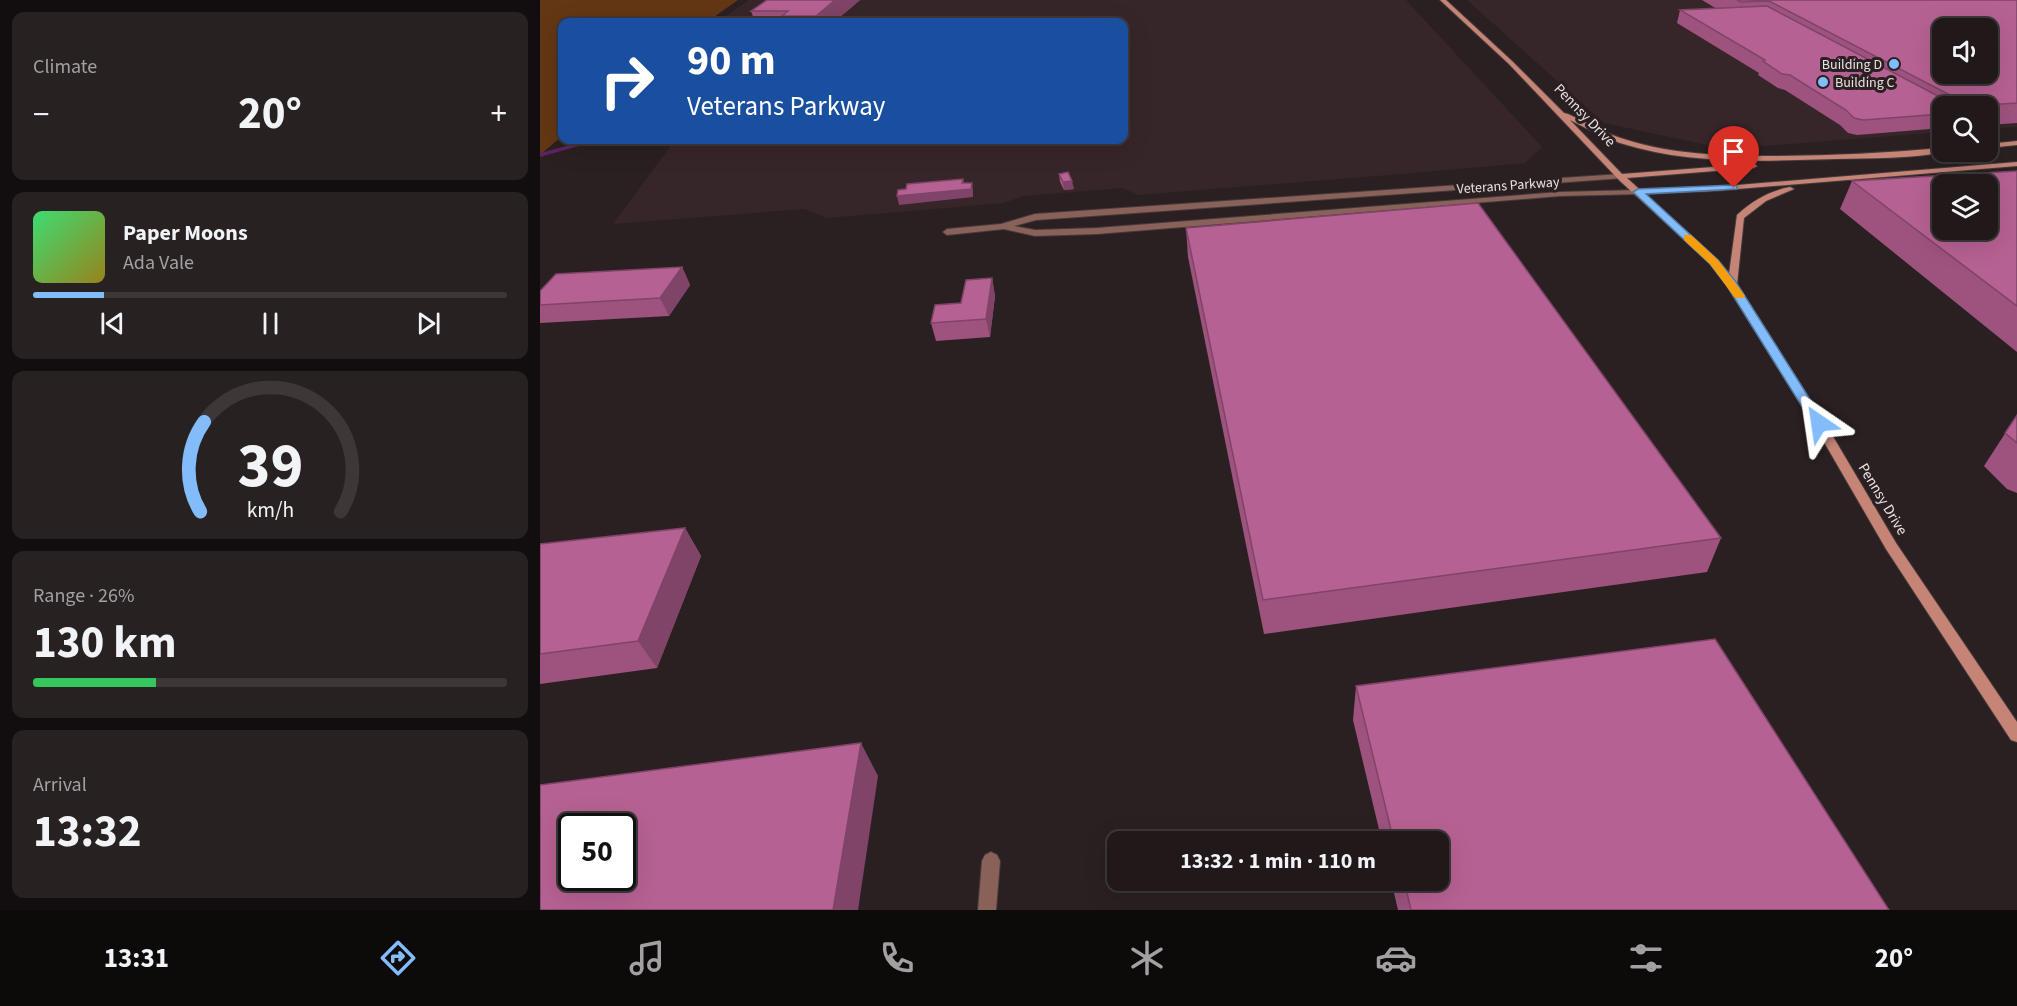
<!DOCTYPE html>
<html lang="en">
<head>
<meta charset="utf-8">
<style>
  body { margin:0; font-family:"Source Sans 3",sans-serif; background:#282122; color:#f1f3f6; height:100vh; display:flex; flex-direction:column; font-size:22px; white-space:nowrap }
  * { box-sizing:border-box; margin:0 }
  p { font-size:20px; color:#a2a0a2 }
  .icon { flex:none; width:33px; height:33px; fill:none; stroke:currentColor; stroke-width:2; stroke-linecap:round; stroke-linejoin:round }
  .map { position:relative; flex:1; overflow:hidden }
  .drawer { display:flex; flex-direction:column; gap:12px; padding:12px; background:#120d0e; width:540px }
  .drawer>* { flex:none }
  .guide { position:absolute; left:18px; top:18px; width:570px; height:126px; border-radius:12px; box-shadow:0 6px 24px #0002,0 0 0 2px #3d3738; background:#1a4fa0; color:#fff; overflow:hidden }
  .tools { position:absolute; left:1392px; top:18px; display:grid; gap:12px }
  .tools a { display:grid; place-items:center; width:66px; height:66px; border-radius:12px; background:#201819; box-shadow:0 6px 24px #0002,0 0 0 2px #3d3738; font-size:30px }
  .speed { position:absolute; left:18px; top:813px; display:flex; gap:12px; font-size:30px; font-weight:700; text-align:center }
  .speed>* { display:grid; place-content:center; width:78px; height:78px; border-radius:50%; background:#201819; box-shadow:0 6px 24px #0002,0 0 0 2px #3d3738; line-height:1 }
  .speed .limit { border:3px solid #111; border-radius:9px; background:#fff; color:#111 }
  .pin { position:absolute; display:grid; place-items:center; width:51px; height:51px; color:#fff; margin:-62px -26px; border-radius:50% 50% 50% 0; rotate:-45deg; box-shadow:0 0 6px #0007 }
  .pin .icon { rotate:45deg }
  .me { position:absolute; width:66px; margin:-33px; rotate:328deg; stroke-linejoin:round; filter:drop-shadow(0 0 4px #0008) }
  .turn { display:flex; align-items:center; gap:21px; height:126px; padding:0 30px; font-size:27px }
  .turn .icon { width:78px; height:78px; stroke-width:2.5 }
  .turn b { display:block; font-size:42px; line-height:51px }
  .big { font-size:45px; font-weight:700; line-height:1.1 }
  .drawer .card { flex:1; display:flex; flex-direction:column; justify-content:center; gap:9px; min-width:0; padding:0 21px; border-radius:12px; background:#282122 }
  .drawer .dial { align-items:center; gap:0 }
  .dial svg { height:156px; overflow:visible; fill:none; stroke:#3d3738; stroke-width:7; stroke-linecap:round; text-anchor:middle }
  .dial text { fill:#f1f3f6; stroke:none }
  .song { display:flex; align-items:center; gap:18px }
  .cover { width:72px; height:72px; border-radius:9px; background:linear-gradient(135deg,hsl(140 70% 55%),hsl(50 70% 35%)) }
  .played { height:6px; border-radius:3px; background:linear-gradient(90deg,#83bcfb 15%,#3d3738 15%) }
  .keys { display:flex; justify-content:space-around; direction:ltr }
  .heat { display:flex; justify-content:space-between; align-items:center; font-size:33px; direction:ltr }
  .charge { height:9px; border-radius:4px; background:linear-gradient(90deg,#34c759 26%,#3d3738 0) }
  .trip { position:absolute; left:567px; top:831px; width:342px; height:60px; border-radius:12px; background:#201819; box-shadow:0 6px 24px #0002,0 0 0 2px #3d3738; font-weight:700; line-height:60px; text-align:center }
  .dock { display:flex; height:96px; justify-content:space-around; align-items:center; background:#0d0a0a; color:#a2a0a2 }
  .dock .icon { width:42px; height:42px }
  .dock .current { color:#83bcfb }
  .dock b { font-size:27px; color:#f1f3f6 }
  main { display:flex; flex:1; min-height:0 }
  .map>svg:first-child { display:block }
  .built { fill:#372629; fill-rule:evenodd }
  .green { fill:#633714 }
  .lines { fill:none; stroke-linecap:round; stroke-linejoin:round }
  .stream { fill:#5d2366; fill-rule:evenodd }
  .street-casing { stroke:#453b3c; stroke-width:2 }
  .secondary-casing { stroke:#453b3c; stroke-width:2 }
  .street { fill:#8a6158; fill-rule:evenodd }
  .secondary { fill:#c58476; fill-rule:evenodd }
  .wall { fill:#9d537e }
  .shaded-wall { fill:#7f4467 }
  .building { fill:#b66193; stroke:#7f4467; stroke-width:1.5; fill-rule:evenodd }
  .route { fill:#83bcfb; stroke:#557aa3; stroke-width:1.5 }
  .slow { fill:#f59e0b }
  .poi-dot { fill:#83bcfb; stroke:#2a2021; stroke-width:2 }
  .labels { text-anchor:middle; stroke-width:6; stroke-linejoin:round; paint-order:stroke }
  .far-poi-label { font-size:14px; fill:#e9e2e3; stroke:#2a2021; text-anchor:end }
  .far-street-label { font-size:14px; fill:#e9e2e3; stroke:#2a2021 }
  .street-label { font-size:15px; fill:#e9e2e3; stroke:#2a2021 }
</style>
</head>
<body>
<main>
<section class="drawer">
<div class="card"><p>Climate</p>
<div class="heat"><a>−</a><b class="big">20°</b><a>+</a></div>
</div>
<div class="card">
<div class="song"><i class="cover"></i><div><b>Paper Moons</b><p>Ada Vale</p></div></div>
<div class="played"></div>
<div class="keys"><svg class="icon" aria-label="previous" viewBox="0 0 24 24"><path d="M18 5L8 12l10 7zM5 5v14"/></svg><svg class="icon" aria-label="pause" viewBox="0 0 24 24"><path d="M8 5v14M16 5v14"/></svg><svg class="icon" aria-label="next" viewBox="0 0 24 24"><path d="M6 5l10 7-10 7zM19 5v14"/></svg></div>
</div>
<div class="card dial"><svg viewBox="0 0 100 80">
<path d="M14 69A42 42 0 1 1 86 69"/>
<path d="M14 69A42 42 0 0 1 16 23" stroke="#83bcfb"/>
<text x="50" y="56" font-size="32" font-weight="700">39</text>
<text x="50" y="72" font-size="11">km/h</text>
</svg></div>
<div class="card"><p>Range · 26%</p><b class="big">130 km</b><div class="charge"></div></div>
<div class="card"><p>Arrival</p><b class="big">13:32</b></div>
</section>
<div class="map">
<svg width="1477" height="910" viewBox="0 0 1477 910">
  <rect width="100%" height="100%" fill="#2a2021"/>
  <g class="built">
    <polygon points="209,0 866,0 1002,147 985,163 862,174 598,195 583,188 484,196 464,203 287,218 264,209 73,224 135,140 584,140 584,22 177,22"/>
    <path d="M 927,0 L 1477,0 L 1477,127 L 1448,129 L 1448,106 L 1402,106 L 1402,132 L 1186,149 L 1064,123 ZM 1402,28 L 1448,28 L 1448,74 L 1402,74 Z"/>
  </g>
  <polygon class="green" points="0,0 198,0 167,22 22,22 22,136 0,155"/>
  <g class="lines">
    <polygon class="stream" points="49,140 60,140 0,157 0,153"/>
    <defs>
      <g id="street">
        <polygon points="1081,174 1085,176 1084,178 496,220 474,226 495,230 557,228 1020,192 1098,190 1102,192 1101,194 1020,196 557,234 495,236 464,229 407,235 403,232 407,229 461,224 495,214"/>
        <polygon points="451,852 457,855 460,861 456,910 438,910 442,861 445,855"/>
      </g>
      <g id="secondary">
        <path d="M 900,0 L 906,0 L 973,62 L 1024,113 L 1028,114 C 1048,123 1066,134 1087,140 C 1132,154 1181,156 1228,156 C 1286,156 1344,153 1402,148 L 1402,152 L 1405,152 C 1369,159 1331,158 1295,159 C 1224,161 1148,165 1080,143 C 1062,137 1046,128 1030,120 L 1082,174 L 1213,164 L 1217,166 L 1213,168 L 1087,178 L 1099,189 L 1173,187 L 1477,162 L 1477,166 L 1173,191 L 1104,194 L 1177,260 L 1189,274 L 1197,215 C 1213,200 1229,191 1250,187 L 1254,189 L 1226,201 L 1204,218 L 1197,285 L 1285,423 L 1356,543 L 1477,722 L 1477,742 L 1471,740 L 1346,549 L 1273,423 L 1188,286 L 1171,264 L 1080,181 L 969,64 Z"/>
        <polygon points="1477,141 1477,145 1448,148 1448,144"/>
      </g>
    </defs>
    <use href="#street" class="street-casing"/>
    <use href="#secondary" class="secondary-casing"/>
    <use href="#street" class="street"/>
    <use href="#secondary" class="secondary"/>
  </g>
  <g class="wall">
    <polygon points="320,0 294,22 215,22 211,11"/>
    <polygon points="1162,0 1477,0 1477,123 1448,125 1448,106 1402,106 1402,128 1317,135 1308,133 1300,125 1245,90 1238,88 1218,75 1219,73 1137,23 1140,10 1177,9"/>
    <polygon points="1477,171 1477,352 1300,209 1312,181"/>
    <polygon points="519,174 534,189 524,190 520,182"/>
    <polygon points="646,228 1181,538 1167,572 724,634 648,257"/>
    <polygon points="142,267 150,285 129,316 0,323 0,291"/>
    <polygon points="452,278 455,296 450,337 396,341 391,323 421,303"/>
    <polygon points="1477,415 1477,493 1467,489 1444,466"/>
    <polygon points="145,528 161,556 117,668 0,684 0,544"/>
    <polygon points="816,686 1349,910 858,910 851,880 898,880 898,842 842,842 813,720"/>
  </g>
  <g class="shaded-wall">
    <polygon points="295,0 320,0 294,22 278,22 276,16"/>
    <polygon points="423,179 425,187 432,183 433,191 433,197 359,205 357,196 422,183"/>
    <polygon points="532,181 534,189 524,190 523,182"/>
    <polygon points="142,267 150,285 129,316 120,298"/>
    <polygon points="452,278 455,296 450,337 446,319"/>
    <polygon points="145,528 161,556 117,668 98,641"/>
    <polygon points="321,743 338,776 318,910 293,910"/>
  </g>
  <g class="building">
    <polygon points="227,0 295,0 276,16 242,16 248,11 211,11"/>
    <path d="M 1197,0 L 1477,0 L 1477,103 L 1431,106 L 1229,1 L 1201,2 ZM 1402,28 L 1448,28 L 1448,74 L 1402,74 Z"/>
    <polygon points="1227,6 1417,106 1402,106 1402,114 1323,120 1314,118 1306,110 1250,75 1242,74 1223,61 1225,60 1140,10"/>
    <path d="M 1477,171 L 1477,306 L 1312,181 ZM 1402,184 L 1448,184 L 1448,230 L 1402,230 Z"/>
    <polygon points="528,172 532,181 523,182 519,174"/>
    <polygon points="423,179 422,183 432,183 431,189 357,196 358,190 366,189 367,184"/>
    <polygon points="938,203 1181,538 723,600 646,228"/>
    <polygon points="142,267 120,298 0,305 0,291 16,274"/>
    <polygon points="452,278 446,319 391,323 395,305 421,303 426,280"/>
    <polygon points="1477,415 1477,443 1465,433"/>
    <polygon points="145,528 98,641 0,654 0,544"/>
    <polygon points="1175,639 1349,910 871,910 864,880 898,880 898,842 854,842 816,686"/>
    <path d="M 321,743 L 293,910 L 0,910 L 0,785 ZM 32,826 L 82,826 L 82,878 L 32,878 Z"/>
  </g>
  <polygon class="route" points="1194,185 1197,186 1197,189 1106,194 1178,260 1196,282 1285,423 1284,426 1274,426 1187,286 1170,264 1093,192 1098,189"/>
  <polygon class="slow" points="1144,235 1151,235 1178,260 1205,296 1203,298 1195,298 1170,264 1144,240"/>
  <g class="poi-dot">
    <circle cx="1354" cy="64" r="6"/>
    <circle cx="1283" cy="82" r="6"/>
  </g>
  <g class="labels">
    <g class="far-poi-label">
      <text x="1342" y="69">Building D</text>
      <text x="1295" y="87" text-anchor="start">Building C</text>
    </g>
    <g class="far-street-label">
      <text transform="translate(968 185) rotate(-4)" y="5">Veterans Parkway</text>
    </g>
    <g class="street-label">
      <text transform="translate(1045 115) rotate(46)" y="5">Pennsy Drive</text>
      <text transform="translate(1343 499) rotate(59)" y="5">Pennsy Drive</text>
    </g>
  </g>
</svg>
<div class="tools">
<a><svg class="icon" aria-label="sound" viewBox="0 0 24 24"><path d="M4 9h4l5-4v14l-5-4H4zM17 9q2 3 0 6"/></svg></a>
<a><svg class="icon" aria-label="search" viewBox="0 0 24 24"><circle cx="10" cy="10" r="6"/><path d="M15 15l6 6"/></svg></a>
<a><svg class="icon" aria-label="layers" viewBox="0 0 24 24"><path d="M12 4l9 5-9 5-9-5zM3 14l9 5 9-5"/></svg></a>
</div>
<div class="speed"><div class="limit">50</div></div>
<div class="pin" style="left:1194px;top:188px;background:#d93025"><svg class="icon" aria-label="arrive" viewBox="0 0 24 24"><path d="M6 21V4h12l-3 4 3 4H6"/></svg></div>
<svg class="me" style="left:1279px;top:423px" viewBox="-20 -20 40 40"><path d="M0-17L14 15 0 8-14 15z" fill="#83bcfb" stroke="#fff" stroke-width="4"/></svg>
<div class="trip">13:32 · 1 min · 110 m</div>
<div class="guide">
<div class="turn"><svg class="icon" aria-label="right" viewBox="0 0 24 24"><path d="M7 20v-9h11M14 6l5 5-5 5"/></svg><div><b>90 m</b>Veterans Parkway</div></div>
</div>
</div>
</main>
<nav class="dock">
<b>13:31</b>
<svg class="icon current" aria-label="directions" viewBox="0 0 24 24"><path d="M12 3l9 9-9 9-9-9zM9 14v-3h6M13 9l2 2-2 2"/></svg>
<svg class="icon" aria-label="music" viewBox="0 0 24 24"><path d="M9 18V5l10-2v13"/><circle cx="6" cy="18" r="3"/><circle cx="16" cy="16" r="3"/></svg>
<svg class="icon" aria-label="phone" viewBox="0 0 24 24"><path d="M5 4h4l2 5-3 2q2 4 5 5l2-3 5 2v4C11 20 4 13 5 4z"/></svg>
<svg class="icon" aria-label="climate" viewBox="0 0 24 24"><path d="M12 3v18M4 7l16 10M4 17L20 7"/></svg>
<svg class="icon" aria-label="car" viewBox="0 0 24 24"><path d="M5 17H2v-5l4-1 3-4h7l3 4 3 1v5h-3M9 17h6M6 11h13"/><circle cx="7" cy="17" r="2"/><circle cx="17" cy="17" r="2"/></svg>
<svg class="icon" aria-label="filters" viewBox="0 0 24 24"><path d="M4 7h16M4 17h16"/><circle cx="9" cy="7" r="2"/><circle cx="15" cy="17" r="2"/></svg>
<b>20°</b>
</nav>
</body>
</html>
